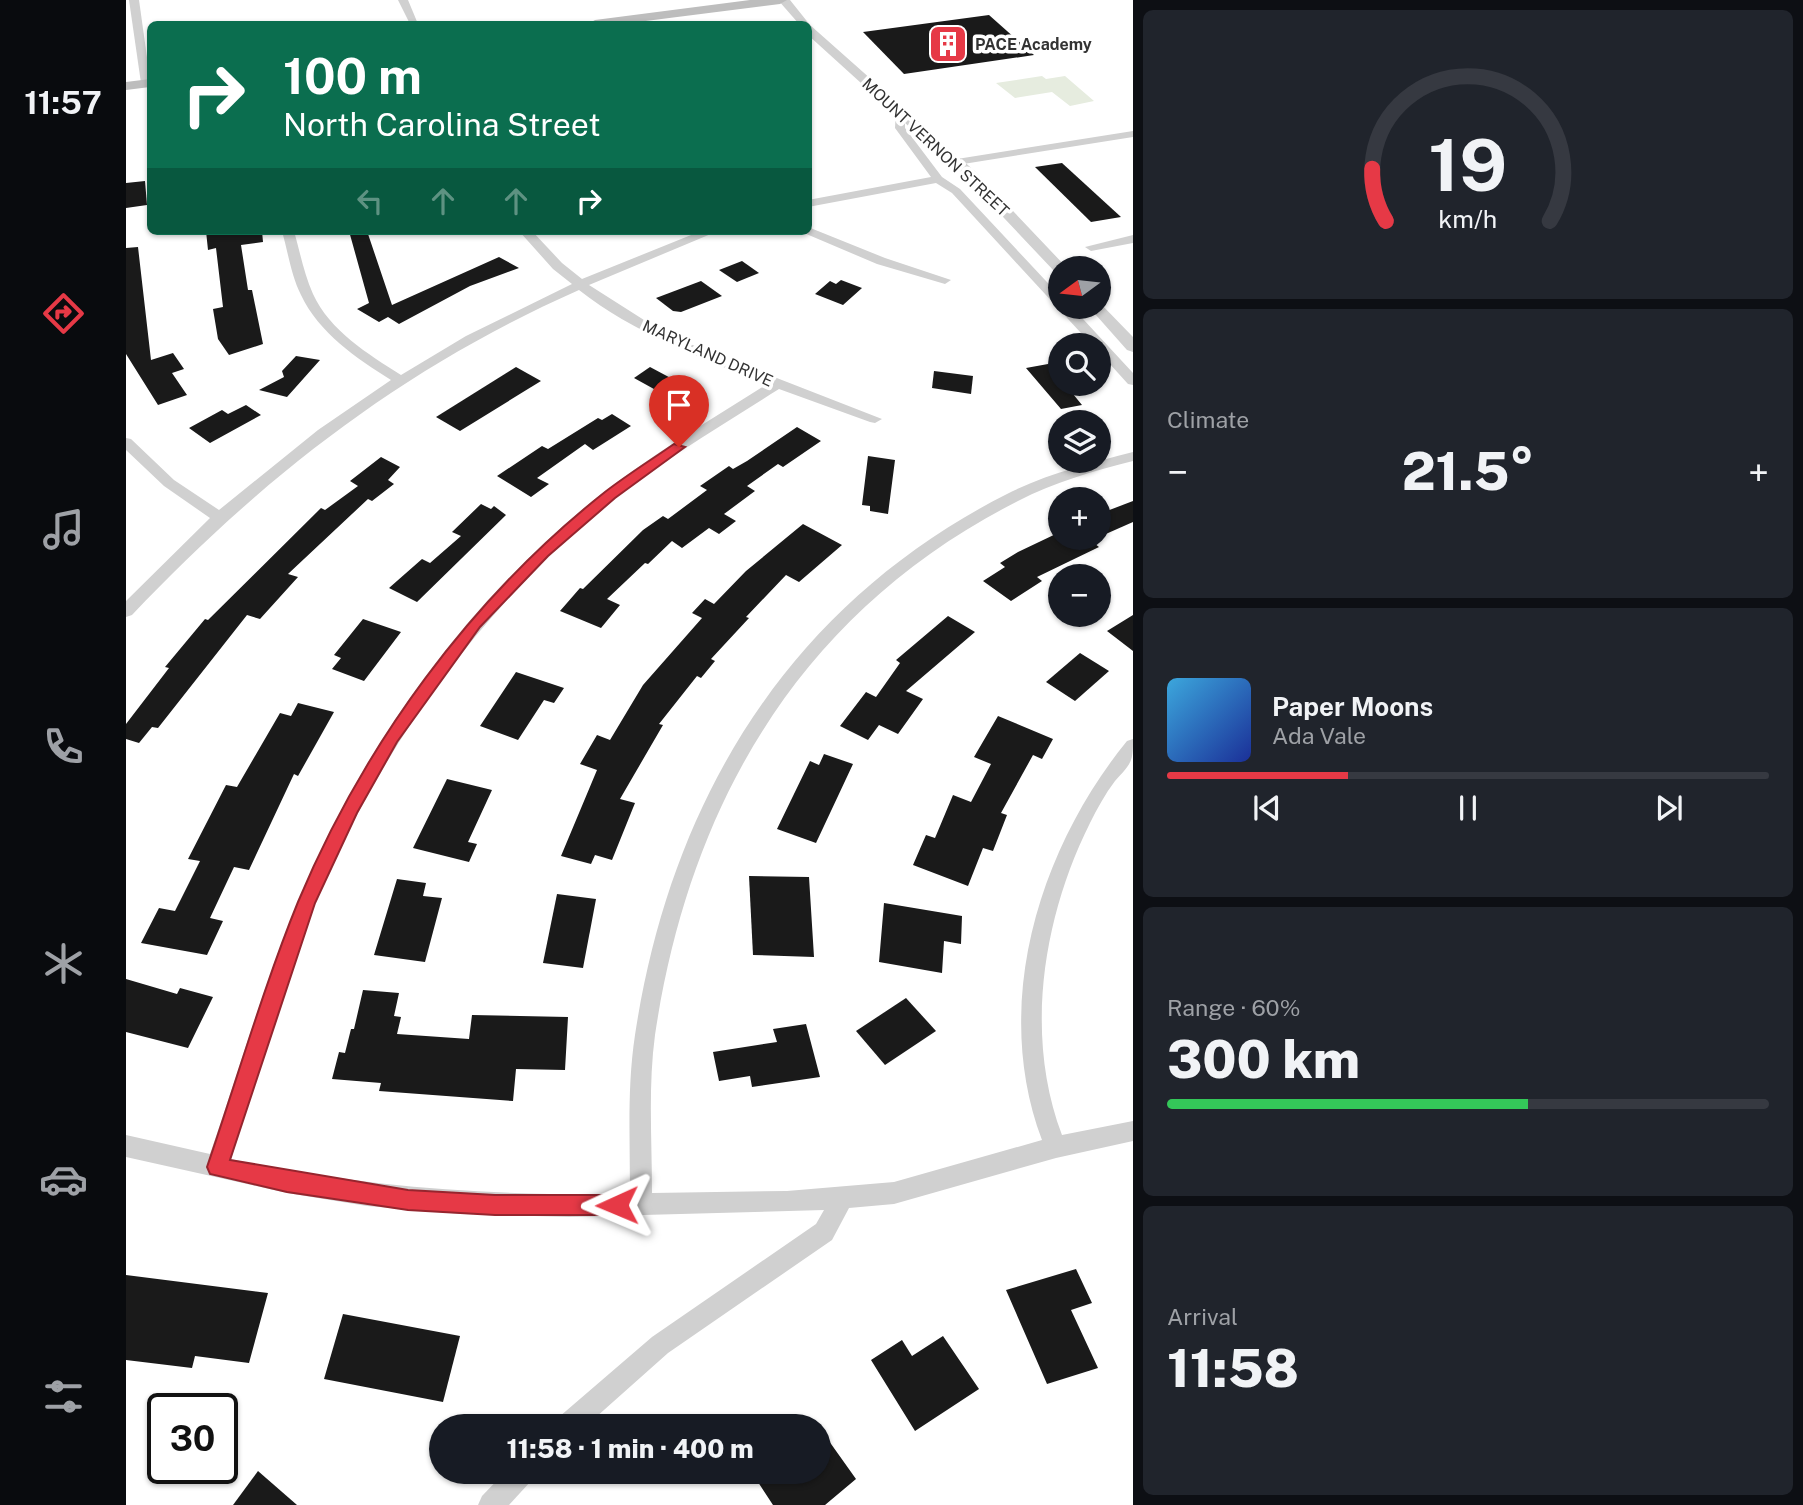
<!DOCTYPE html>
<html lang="en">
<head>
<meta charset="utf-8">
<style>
  body { margin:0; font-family:"Public Sans",sans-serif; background:#20242c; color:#f1f3f6; height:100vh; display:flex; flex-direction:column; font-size:26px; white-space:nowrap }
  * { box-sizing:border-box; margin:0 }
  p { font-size:23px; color:#9ea1a6 }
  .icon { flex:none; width:38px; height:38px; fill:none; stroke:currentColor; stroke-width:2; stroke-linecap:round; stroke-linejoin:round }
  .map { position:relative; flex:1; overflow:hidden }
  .side { display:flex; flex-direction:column; gap:10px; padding:10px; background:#0d0f14; width:670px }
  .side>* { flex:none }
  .hud { position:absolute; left:21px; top:21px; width:665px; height:214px; border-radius:10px; box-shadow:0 2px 5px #0004; background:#0b6e4f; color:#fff; overflow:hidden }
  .needle { width:46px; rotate:255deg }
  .buttons { position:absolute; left:922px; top:256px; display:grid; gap:14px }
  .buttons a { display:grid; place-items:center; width:63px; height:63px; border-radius:50%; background:#171b24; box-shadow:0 2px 5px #0004; font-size:35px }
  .speed { position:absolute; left:21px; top:1393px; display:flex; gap:14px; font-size:35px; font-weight:700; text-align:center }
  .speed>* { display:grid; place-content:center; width:91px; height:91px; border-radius:50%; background:#171b24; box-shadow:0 2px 5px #0004; line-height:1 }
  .speed .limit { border:4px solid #111; border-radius:10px; background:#fff; color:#111 }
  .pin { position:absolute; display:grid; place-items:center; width:60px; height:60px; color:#fff; margin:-72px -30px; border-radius:50% 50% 50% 0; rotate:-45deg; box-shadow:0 0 7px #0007 }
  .pin .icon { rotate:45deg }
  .me { position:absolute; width:77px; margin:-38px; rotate:269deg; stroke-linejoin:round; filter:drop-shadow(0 0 5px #0008) }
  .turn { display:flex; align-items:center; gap:24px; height:147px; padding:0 21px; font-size:32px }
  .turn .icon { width:91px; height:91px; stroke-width:2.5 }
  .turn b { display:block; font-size:49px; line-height:60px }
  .lanes { display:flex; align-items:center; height:66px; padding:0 21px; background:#0003; justify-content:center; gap:35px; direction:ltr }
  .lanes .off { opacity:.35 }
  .big { font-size:52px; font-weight:800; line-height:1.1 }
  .side .tile { flex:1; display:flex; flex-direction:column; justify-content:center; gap:10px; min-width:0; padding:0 24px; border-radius:10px; background:#20242c }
  .side .dial { align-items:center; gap:0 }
  .dial svg { height:182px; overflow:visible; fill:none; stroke:#363941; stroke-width:7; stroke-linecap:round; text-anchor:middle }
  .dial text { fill:#f1f3f6; stroke:none }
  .song { display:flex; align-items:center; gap:21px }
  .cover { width:84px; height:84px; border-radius:10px; background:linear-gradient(135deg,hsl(200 70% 55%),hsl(230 70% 35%)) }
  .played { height:7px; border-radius:4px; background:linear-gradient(90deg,#e63946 30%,#363941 30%) }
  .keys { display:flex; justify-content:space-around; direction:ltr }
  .heat { display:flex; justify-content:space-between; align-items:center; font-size:38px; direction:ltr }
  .charge { height:10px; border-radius:5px; background:linear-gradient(90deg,#34c759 60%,#363941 0) }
  .trip { position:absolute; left:303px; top:1414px; width:402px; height:70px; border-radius:35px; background:#171b24; box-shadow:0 2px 5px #0004; font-weight:800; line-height:70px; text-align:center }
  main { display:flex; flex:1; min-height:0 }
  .menu { display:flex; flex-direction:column; width:126px; justify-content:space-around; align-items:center; background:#090b0e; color:#9ea1a6 }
  .menu .icon { width:49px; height:49px }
  .menu .selected { color:#e63946 }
  .menu b { font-size:32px; color:#f1f3f6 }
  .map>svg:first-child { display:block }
  .green { fill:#e6ecdf }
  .building { fill:#1a1a1a }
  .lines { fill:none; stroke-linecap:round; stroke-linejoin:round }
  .minor { fill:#d0d0d0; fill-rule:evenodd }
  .tertiary { fill:#d0d0d0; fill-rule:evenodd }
  .secondary { fill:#bdbdbd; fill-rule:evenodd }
  .route { fill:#e63946; stroke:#96252e; stroke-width:2 }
  .labels { text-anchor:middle; stroke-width:7; stroke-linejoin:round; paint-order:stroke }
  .far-poi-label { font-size:16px; font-weight:bold; fill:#333; stroke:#fff; text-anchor:start }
  .far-street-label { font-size:16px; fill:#333; stroke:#fff }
</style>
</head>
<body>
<main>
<nav class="menu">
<b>11:57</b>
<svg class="icon selected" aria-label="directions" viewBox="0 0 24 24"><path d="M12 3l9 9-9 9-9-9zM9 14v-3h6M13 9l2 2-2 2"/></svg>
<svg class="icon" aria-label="music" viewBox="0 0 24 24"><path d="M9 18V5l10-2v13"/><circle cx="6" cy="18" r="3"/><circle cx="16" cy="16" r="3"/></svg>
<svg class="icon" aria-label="phone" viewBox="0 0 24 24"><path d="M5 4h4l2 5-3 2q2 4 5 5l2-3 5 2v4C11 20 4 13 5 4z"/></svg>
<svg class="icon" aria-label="climate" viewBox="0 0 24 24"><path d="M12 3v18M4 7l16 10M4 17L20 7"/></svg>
<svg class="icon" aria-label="car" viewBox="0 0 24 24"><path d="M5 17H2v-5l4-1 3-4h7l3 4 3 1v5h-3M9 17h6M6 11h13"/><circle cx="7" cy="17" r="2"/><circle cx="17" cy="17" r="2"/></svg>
<svg class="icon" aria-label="filters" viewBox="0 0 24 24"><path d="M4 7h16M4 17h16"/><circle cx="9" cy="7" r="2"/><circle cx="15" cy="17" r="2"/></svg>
</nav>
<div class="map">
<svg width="1007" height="1505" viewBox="0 0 1007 1505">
  <rect width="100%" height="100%" fill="#fff"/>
  <polygon class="green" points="916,76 920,79 939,76 968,101 944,106 926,92 889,98 870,83"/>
  <g class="building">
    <polygon points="863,15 908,55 778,74 737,32"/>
    <polygon points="936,163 995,217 965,222 909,167"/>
    <polygon points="19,181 21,205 0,208 0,183"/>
    <polygon points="80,231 136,231 137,242 115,245 122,290 126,290 137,344 103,355 92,339 87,309 97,307 90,248 82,250"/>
    <polygon points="223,231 241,231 266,305 373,257 393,268 344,286 273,324 262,317 253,322 231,309 243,303"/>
    <polygon points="12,247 25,360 47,353 58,369 46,373 61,395 32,405 0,354 0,248"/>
    <polygon points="616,261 633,273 611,282 593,270"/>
    <polygon points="715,280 736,288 717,305 689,294 704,281 710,284"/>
    <polygon points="575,281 596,296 555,312 547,311 530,298"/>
    <polygon points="170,356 194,360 161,397 133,390 158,377 156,371"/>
    <polygon points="922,364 934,383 938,383 956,405 935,409 900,368"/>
    <polygon points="390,367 415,381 334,431 310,417"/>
    <polygon points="524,367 554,383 537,394 508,378"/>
    <polygon points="808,371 847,376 845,394 806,388"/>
    <polygon points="120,405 135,415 84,443 63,428 96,410 102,414"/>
    <polygon points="486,414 505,426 467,450 459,444 411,478 423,484 405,497 371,476 416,446 422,449 472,418 476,420"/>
    <polygon points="671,427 695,441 657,467 652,464 621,486 629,491 598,514 610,521 593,534 583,528 556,548 546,541 522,564 519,563 481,599 494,605 475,628 434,611 454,588 457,589 517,530 537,516 542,519 581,490 574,486 603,466 607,469 621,461"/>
    <polygon points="742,456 769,460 762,514 744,511 744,506 736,505"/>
    <polygon points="255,457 274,467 262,480 268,484 246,501 242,499 162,574 172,577 134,619 121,615 32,728 26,727 13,743 0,739 0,724 43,668 39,667 79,619 82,620 195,508 199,510 232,486 224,481"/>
    <polygon points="1007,501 1007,522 973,537 973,514"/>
    <polygon points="355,504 365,509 368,506 380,515 291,602 263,588 296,559 304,563 335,536 326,532"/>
    <polygon points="677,524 716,545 673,582 660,575 620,617 623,618 585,659 589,661 575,678 571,676 533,724 537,725 494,799 509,803 486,860 469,855 465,864 435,856 471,770 454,764 471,735 484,740 517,685 576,618 566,613 579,599 588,604 620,571"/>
    <polygon points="934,532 934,537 960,537 973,547 911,577 916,581 885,601 857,581 879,567 874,563 892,552"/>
    <polygon points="1007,615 1007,651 981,631"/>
    <polygon points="822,616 849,632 780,691 797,699 772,734 753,725 742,740 714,726 740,692 750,697 774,663 770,660"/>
    <polygon points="237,619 275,632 238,681 206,669 215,658 208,655"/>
    <polygon points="954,653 983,671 949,701 920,682"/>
    <polygon points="390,672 438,688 428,703 418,700 392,740 354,726"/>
    <polygon points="172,703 208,712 172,776 168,774 123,870 108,867 84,918 97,921 81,955 15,943 33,908 49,911 74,861 62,859 100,785 111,787 154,713 165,716"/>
    <polygon points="872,716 927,739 916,759 907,755 875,813 881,815 867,851 857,848 842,886 787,865 800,835 809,838 827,795 845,802 865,764 848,757"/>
    <polygon points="698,754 727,764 690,843 651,829 684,761 693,765"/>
    <polygon points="321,779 366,790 342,842 351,844 343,862 287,848"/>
    <polygon points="623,876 683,877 688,957 627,955"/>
    <polygon points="271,879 300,883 297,896 316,898 299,962 248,955"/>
    <polygon points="431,894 470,899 457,968 417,963"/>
    <polygon points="758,903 836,916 835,944 818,941 816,973 753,962"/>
    <polygon points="0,979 51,994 54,988 87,997 62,1048 0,1032"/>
    <polygon points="237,990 273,993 268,1016 275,1017 271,1034 343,1039 346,1015 442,1017 439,1070 390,1069 387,1101 253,1091 255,1083 206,1079 213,1052 219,1053 225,1029 228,1029"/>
    <polygon points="780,998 810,1031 759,1065 730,1031"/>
    <polygon points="680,1024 694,1077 626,1087 624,1076 593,1081 587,1052 651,1042 647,1029"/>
    <polygon points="950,1269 966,1303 945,1310 972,1368 921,1384 880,1290"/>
    <polygon points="0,1275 142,1293 123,1363 69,1356 66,1368 0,1360"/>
    <polygon points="217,1314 334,1336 317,1402 198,1379"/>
    <polygon points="817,1336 853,1389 789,1431 745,1360 776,1340 786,1356"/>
    <polygon points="693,1427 730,1479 699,1505 647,1505 630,1479 639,1472 693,1472"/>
    <polygon points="132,1471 171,1505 107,1505"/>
  </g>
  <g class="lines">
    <g class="minor">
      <polygon points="3,0 13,0 24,79 24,84 20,86 15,83"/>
      <polygon points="272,0 282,0 292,24 284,24"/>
      <polygon points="770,108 779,110 779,128 816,177 834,189 934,296 934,306 945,306 1007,373 1007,385 1002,384 973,352 973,345 966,345 826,193 810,183 682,207 682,200 805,177 769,128"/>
      <polygon points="1007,131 1007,137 831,165 825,162 831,159"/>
      <polygon points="682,227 759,258 825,280 819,284 751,264 678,233 682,231"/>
      <path d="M 156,231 L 168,231 C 174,252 178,274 187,294 C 204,331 242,354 275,375 L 340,336 L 446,284 L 427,269 L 393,231 L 406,231 L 436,263 L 456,279 L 575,231 L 592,231 L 463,285 L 518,320 L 564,344 L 756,419 L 749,423 L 744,422 L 653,389 C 593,427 532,463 477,508 C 351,613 253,751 190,902 C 156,986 133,1073 105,1159 C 237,1188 369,1196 504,1194 C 504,1141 501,1087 509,1035 C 545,798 664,604 881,494 C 920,474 965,463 1007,452 L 1007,461 C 968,471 928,482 892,501 C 677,610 564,800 529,1035 C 522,1087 526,1141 526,1193 L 661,1191 L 768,1182 L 916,1140 C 865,1005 913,849 1001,741 L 1007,739 C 1007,746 1007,755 1005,760 C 1002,768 994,775 989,781 C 979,794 971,809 964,823 C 917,917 898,1035 936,1135 L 1007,1121 L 1007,1141 L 930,1158 L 768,1204 L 723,1208 L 706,1240 L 542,1353 L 460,1426 L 430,1426 L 433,1417 L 526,1337 L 690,1224 L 698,1210 L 443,1217 L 336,1214 L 241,1206 L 161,1193 L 0,1157 L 0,1135 L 84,1154 C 113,1071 137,986 171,904 C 235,749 338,604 469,499 C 523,456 583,421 641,384 C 576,359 508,333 453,290 C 277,368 138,476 6,615 L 0,617 L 0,601 L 84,518 L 38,486 L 0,450 L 0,438 L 5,439 L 48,480 L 93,510 L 192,430 L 265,380 C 230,358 193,333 175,295 C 165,275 162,252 156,231 Z"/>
      <polygon points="1007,235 1007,243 965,251 959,247"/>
      <polygon points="379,1472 409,1472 405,1481 383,1505 352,1505 356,1496"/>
    </g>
    <g class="tertiary">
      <polygon points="652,0 664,0 684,25 852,174 941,268 934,268 934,273 929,272 842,180 682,35 682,24 673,24"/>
      <polygon points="973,302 1007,337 1007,352 1001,350 962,306 973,306"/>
    </g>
    <g class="secondary">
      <polygon points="624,0 661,0 654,4 496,24 462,24 469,20"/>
      <polygon points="24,79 24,87 0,90 0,82"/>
    </g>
  </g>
  <path class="route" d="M 548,444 L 559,447 L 489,498 L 422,556 L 354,627 L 271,742 L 231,813 L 189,903 L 104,1160 L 282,1190 L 369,1195 L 491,1195 L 498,1198 L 501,1205 L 498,1212 L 491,1215 L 369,1215 L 282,1210 L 161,1192 L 84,1174 L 81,1167 C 111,1080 137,988 172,902 C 238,744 344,599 479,492 C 501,475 525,460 548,444 Z"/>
  <defs>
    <symbol id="building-square" viewBox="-11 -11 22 22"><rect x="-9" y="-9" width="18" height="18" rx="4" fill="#e63946" stroke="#fff"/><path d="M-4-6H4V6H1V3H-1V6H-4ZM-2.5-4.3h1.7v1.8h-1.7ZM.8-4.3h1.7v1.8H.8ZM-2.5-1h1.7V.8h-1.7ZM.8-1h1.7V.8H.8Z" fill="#fff"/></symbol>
  </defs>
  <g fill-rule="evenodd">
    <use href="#building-square" x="800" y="22" width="44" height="44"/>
  </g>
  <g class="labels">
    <g class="far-poi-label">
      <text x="849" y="50">PACE Academy</text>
    </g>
    <g class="far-street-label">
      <text transform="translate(810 147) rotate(43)" y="6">MOUNT VERNON STREET</text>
      <text transform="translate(582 353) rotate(24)" y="6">MARYLAND DRIVE</text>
    </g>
  </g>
</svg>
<div class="buttons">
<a><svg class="needle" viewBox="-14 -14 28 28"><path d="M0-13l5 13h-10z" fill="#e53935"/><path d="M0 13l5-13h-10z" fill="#9ea1a6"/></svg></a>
<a><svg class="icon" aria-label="search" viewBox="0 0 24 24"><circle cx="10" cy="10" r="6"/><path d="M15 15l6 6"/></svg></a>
<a><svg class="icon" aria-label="layers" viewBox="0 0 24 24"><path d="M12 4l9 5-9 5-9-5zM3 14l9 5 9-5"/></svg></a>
<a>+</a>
<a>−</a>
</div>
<div class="speed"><div class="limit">30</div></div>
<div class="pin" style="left:553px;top:447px;background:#d93025"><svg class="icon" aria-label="arrive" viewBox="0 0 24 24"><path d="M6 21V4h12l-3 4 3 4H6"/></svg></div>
<svg class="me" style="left:491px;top:1205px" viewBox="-20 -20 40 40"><path d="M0-17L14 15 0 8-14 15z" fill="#e63946" stroke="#fff" stroke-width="4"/></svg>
<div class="trip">11:58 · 1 min · 400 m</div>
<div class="hud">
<div class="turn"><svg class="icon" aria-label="right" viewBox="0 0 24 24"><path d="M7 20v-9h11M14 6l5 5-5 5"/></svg><div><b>100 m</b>North Carolina Street</div></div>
<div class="lanes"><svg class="icon off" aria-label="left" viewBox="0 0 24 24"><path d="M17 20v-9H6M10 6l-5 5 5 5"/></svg><svg class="icon off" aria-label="ahead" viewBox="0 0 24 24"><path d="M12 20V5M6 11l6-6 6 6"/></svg><svg class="icon off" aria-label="ahead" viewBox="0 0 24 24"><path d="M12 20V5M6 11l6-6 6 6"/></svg><svg class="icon" aria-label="right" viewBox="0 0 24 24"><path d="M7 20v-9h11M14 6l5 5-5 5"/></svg></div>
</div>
</div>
<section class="side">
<div class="tile dial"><svg viewBox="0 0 100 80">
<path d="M14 69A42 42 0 1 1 86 69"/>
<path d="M14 69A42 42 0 0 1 8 46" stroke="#e63946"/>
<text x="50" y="56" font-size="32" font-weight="700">19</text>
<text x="50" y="72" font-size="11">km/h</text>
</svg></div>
<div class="tile"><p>Climate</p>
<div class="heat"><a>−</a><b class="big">21.5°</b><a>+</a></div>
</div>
<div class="tile">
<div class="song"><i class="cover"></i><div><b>Paper Moons</b><p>Ada Vale</p></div></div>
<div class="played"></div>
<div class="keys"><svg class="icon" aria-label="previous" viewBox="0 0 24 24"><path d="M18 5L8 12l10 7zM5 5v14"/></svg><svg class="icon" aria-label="pause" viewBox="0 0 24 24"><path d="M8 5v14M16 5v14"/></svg><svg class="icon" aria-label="next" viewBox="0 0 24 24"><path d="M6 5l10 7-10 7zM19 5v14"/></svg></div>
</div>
<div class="tile"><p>Range · 60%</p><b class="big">300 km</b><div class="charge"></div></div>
<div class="tile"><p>Arrival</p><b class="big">11:58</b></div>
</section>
</main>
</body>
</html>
